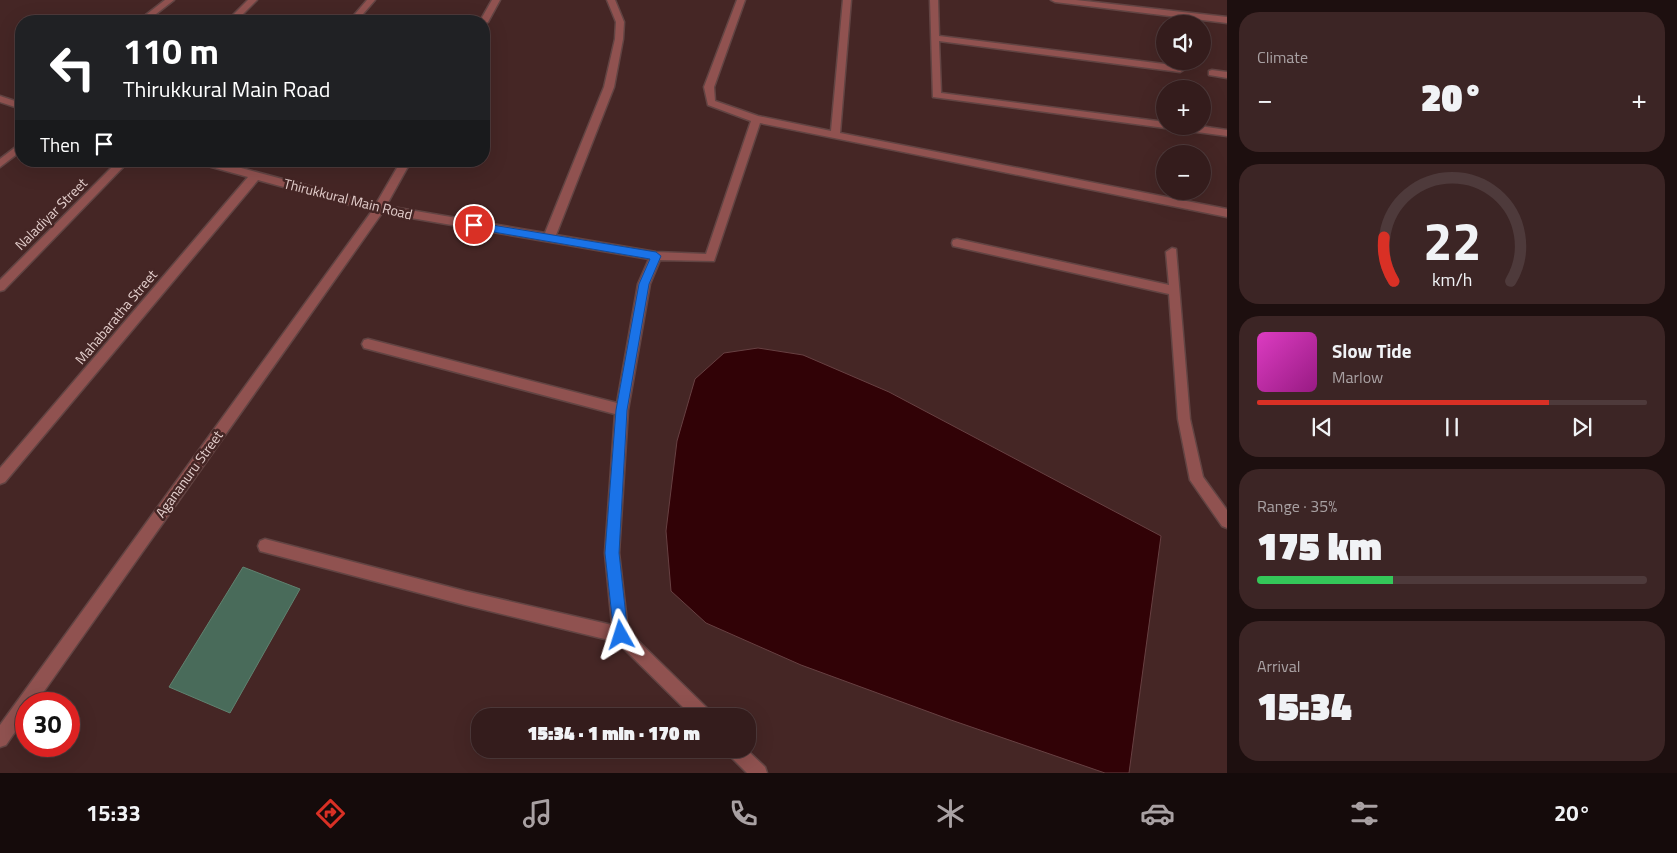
<!DOCTYPE html>
<html lang="en">
<head>
<meta charset="utf-8">
<style>
  body { margin:0; font-family:"Titillium Web",sans-serif; background:#3c2525; color:#f1f3f6; height:100vh; display:flex; flex-direction:column; font-size:19px; white-space:nowrap }
  * { box-sizing:border-box; margin:0 }
  p { font-size:16px; color:#a9a1a3 }
  .icon { flex:none; width:28px; height:28px; fill:none; stroke:currentColor; stroke-width:2; stroke-linecap:round; stroke-linejoin:round }
  .map { position:relative; flex:1; overflow:hidden }
  .panel { display:flex; flex-direction:column; gap:12px; padding:12px; background:#1d0f0f; width:450px }
  .panel>* { flex:none }
  .guide { position:absolute; left:15px; top:15px; width:475px; height:152px; border-radius:20px; box-shadow:0 5px 20px #0002,0 0 0 1px #4e3a3b; background:#202124; color:#fff; overflow:hidden }
  .controls { position:absolute; left:1156px; top:15px; display:grid; gap:10px }
  .controls a { display:grid; place-items:center; width:55px; height:55px; border-radius:50%; background:#341c1c; box-shadow:0 5px 20px #0002,0 0 0 1px #4e3a3b; font-size:25px }
  .speed { position:absolute; left:15px; top:692px; display:flex; gap:10px; font-size:25px; font-weight:700; text-align:center }
  .speed>* { display:grid; place-content:center; width:65px; height:65px; border-radius:50%; background:#341c1c; box-shadow:0 5px 20px #0002,0 0 0 1px #4e3a3b; line-height:1 }
  .speed .limit { border:8px solid #d22; background:#fff; color:#111 }
  .pin { position:absolute; display:grid; place-items:center; width:42px; height:42px; color:#fff; margin:-21px; border:2px solid #fff; border-radius:50%; box-shadow:0 1px 5px #0007 }
  .me { position:absolute; width:55px; margin:-28px; rotate:354deg; stroke-linejoin:round; filter:drop-shadow(0 0 4px #0008) }
  .turn { display:flex; align-items:center; gap:18px; height:105px; padding:0 25px; font-size:22px }
  .turn .icon { width:65px; height:65px; stroke-width:2.5 }
  .turn b { display:block; font-size:35px; line-height:42px }
  .then { display:flex; align-items:center; height:48px; padding:0 25px; background:#0003; gap:10px; font-size:19px }
  .big { font-size:38px; font-weight:800; line-height:1.1 }
  .panel .tile { flex:1; display:flex; flex-direction:column; justify-content:center; gap:8px; min-width:0; padding:0 18px; border-radius:20px; background:#3c2525 }
  .panel .dial { align-items:center; gap:0 }
  .dial svg { height:130px; overflow:visible; fill:none; stroke:#4e3a3b; stroke-width:7; stroke-linecap:round; text-anchor:middle }
  .dial text { fill:#f1f3f6; stroke:none }
  .song { display:flex; align-items:center; gap:15px }
  .cover { width:60px; height:60px; border-radius:8px; background:linear-gradient(135deg,hsl(310 70% 55%),hsl(310 70% 35%)) }
  .played { height:5px; border-radius:2px; background:linear-gradient(90deg,#d93025 75%,#4e3a3b 75%) }
  .keys { display:flex; justify-content:space-around; direction:ltr }
  .heat { display:flex; justify-content:space-between; align-items:center; font-size:28px; direction:ltr }
  .charge { height:8px; border-radius:4px; background:linear-gradient(90deg,#34c759 35%,#4e3a3b 0) }
  .trip { position:absolute; left:471px; top:708px; width:285px; height:50px; border-radius:20px; background:#341c1c; box-shadow:0 5px 20px #0002,0 0 0 1px #4e3a3b; font-weight:800; line-height:50px; text-align:center }
  .tabs { display:flex; height:80px; justify-content:space-around; align-items:center; background:#150b0b; color:#a9a1a3 }
  .tabs .icon { width:35px; height:35px }
  .tabs .active { color:#d93025 }
  .tabs b { font-size:22px; color:#f1f3f6 }
  main { display:flex; flex:1; min-height:0 }
  .map>svg:first-child { display:block }
  .water { fill:#310206; stroke:#674042 }
  .building { fill:#496b5a; stroke:#608270 }
  .lines { fill:none; stroke-linecap:round; stroke-linejoin:round }
  .minor-casing { stroke:#624443; stroke-width:3 }
  .minor { fill:#905250; fill-rule:evenodd }
  .route { fill:#1a73e8; stroke:#114b97 }
  .labels { text-anchor:middle; stroke-width:5; stroke-linejoin:round; paint-order:stroke }
  .street-label { font-size:14px; fill:#e4cfcd; stroke:#452625 }
</style>
</head>
<body>
<main>
<div class="map">
<svg width="1227" height="773" viewBox="0 0 1227 773">
  <rect width="100%" height="100%" fill="#452625"/>
  <polygon class="water" points="758,348 803,355 889,392 1161,536 1129,773 1105,773 951,720 801,665 706,623 671,591 666,531 677,441 695,379 724,353"/>
  <polygon class="building" points="243,567 300,589 230,713 169,687"/>
  <g class="lines">
    <defs>
      <g id="minor">
        <polygon points="165,0 174,0 147,21 138,21"/>
        <polygon points="248,0 257,0 236,21 227,21"/>
        <polygon points="367,0 375,0 357,21 349,21"/>
        <polygon points="492,0 500,0 488,22 484,24 484,21 480,21"/>
        <polygon points="607,0 615,0 624,22 623,39 614,87 556,235 656,252 706,254 751,121 708,105 704,87 737,0 745,0 714,87 715,101 758,116 831,131 843,0 851,0 840,133 1227,209 1227,217 760,123 714,261 660,260 650,284 628,410 619,553 628,631 709,710 711,716 692,716 617,642 465,605 260,551 258,546 260,541 265,539 465,591 612,625 605,553 615,414 368,349 364,348 362,344 364,340 368,339 617,403 638,284 649,259 382,213 35,704 26,704 26,716 6,745 0,747 0,725 372,211 258,180 5,482 0,484 0,468 248,177 197,163 196,161 215,161 376,204 401,161 411,161 386,206 545,233 604,87 615,39 616,22"/>
        <polygon points="930,0 938,0 939,36 1180,66 1185,69 1180,72 939,41 941,93 1165,122 1165,126 1169,126 1165,128 933,97"/>
        <polygon points="1051,0 1076,0 1227,17 1227,23 1055,2"/>
        <polygon points="1212,70 1227,72 1227,78 1209,75 1209,71"/>
        <polygon points="0,96 21,103 21,109 0,102"/>
        <polygon points="1169,126 1200,126 1227,130 1227,136 1174,129"/>
        <polygon points="21,143 21,151 0,167 0,159"/>
        <polygon points="118,161 129,161 4,290 0,291 0,280"/>
        <polygon points="957,239 1169,285 1166,252 1172,248 1176,249 1190,419 1203,477 1227,510 1227,528 1222,526 1190,480 1178,419 1169,294 953,246 952,243 953,240"/>
        <polygon points="727,749 746,749 765,767 767,773 747,773 729,755"/>
      </g>
    </defs>
    <use href="#minor" class="minor-casing"/>
    <use href="#minor" class="minor"/>
  </g>
  <polygon class="route" points="474,222 656,252 661,256 649,284 627,410 619,553 628,635 626,640 621,642 616,640 614,635 605,553 616,410 639,284 650,259 470,228 470,223"/>
  <g class="labels">
    <g class="street-label">
      <text transform="translate(348 199) rotate(14)" y="5">Thirukkural Main Road</text>
      <text transform="translate(51 214) rotate(-45)" y="5">Naladiyar Street</text>
      <text transform="translate(116 317) rotate(-50)" y="5">Mahabaratha Street</text>
      <text transform="translate(189 474) rotate(-54)" y="5">Agananuru Street</text>
    </g>
  </g>
</svg>
<div class="controls">
<a><svg class="icon" aria-label="sound" viewBox="0 0 24 24"><path d="M4 9h4l5-4v14l-5-4H4zM17 9q2 3 0 6"/></svg></a>
<a>+</a>
<a>−</a>
</div>
<div class="speed"><div class="limit">30</div></div>
<div class="pin" style="left:474px;top:225px;background:#d93025"><svg class="icon" aria-label="arrive" viewBox="0 0 24 24"><path d="M6 21V4h12l-3 4 3 4H6"/></svg></div>
<svg class="me" style="left:621px;top:635px" viewBox="-20 -20 40 40"><path d="M0-17L14 15 0 8-14 15z" fill="#1a73e8" stroke="#fff" stroke-width="4"/></svg>
<div class="trip">15:34 · 1 min · 170 m</div>
<div class="guide">
<div class="turn"><svg class="icon" aria-label="left" viewBox="0 0 24 24"><path d="M17 20v-9H6M10 6l-5 5 5 5"/></svg><div><b>110 m</b>Thirukkural Main Road</div></div>
<div class="then">Then<svg class="icon" aria-label="arrive" viewBox="0 0 24 24"><path d="M6 21V4h12l-3 4 3 4H6"/></svg></div>
</div>
</div>
<section class="panel">
<div class="tile"><p>Climate</p>
<div class="heat"><a>−</a><b class="big">20°</b><a>+</a></div>
</div>
<div class="tile dial"><svg viewBox="0 0 100 80">
<path d="M14 69A42 42 0 1 1 86 69"/>
<path d="M14 69A42 42 0 0 1 8 42" stroke="#d93025"/>
<text x="50" y="56" font-size="32" font-weight="700">22</text>
<text x="50" y="72" font-size="11">km/h</text>
</svg></div>
<div class="tile">
<div class="song"><i class="cover"></i><div><b>Slow Tide</b><p>Marlow</p></div></div>
<div class="played"></div>
<div class="keys"><svg class="icon" aria-label="previous" viewBox="0 0 24 24"><path d="M18 5L8 12l10 7zM5 5v14"/></svg><svg class="icon" aria-label="pause" viewBox="0 0 24 24"><path d="M8 5v14M16 5v14"/></svg><svg class="icon" aria-label="next" viewBox="0 0 24 24"><path d="M6 5l10 7-10 7zM19 5v14"/></svg></div>
</div>
<div class="tile"><p>Range · 35%</p><b class="big">175 km</b><div class="charge"></div></div>
<div class="tile"><p>Arrival</p><b class="big">15:34</b></div>
</section>
</main>
<nav class="tabs">
<b>15:33</b>
<svg class="icon active" aria-label="directions" viewBox="0 0 24 24"><path d="M12 3l9 9-9 9-9-9zM9 14v-3h6M13 9l2 2-2 2"/></svg>
<svg class="icon" aria-label="music" viewBox="0 0 24 24"><path d="M9 18V5l10-2v13"/><circle cx="6" cy="18" r="3"/><circle cx="16" cy="16" r="3"/></svg>
<svg class="icon" aria-label="phone" viewBox="0 0 24 24"><path d="M5 4h4l2 5-3 2q2 4 5 5l2-3 5 2v4C11 20 4 13 5 4z"/></svg>
<svg class="icon" aria-label="climate" viewBox="0 0 24 24"><path d="M12 3v18M4 7l16 10M4 17L20 7"/></svg>
<svg class="icon" aria-label="car" viewBox="0 0 24 24"><path d="M5 17H2v-5l4-1 3-4h7l3 4 3 1v5h-3M9 17h6M6 11h13"/><circle cx="7" cy="17" r="2"/><circle cx="17" cy="17" r="2"/></svg>
<svg class="icon" aria-label="filters" viewBox="0 0 24 24"><path d="M4 7h16M4 17h16"/><circle cx="9" cy="7" r="2"/><circle cx="15" cy="17" r="2"/></svg>
<b>20°</b>
</nav>
</body>
</html>
